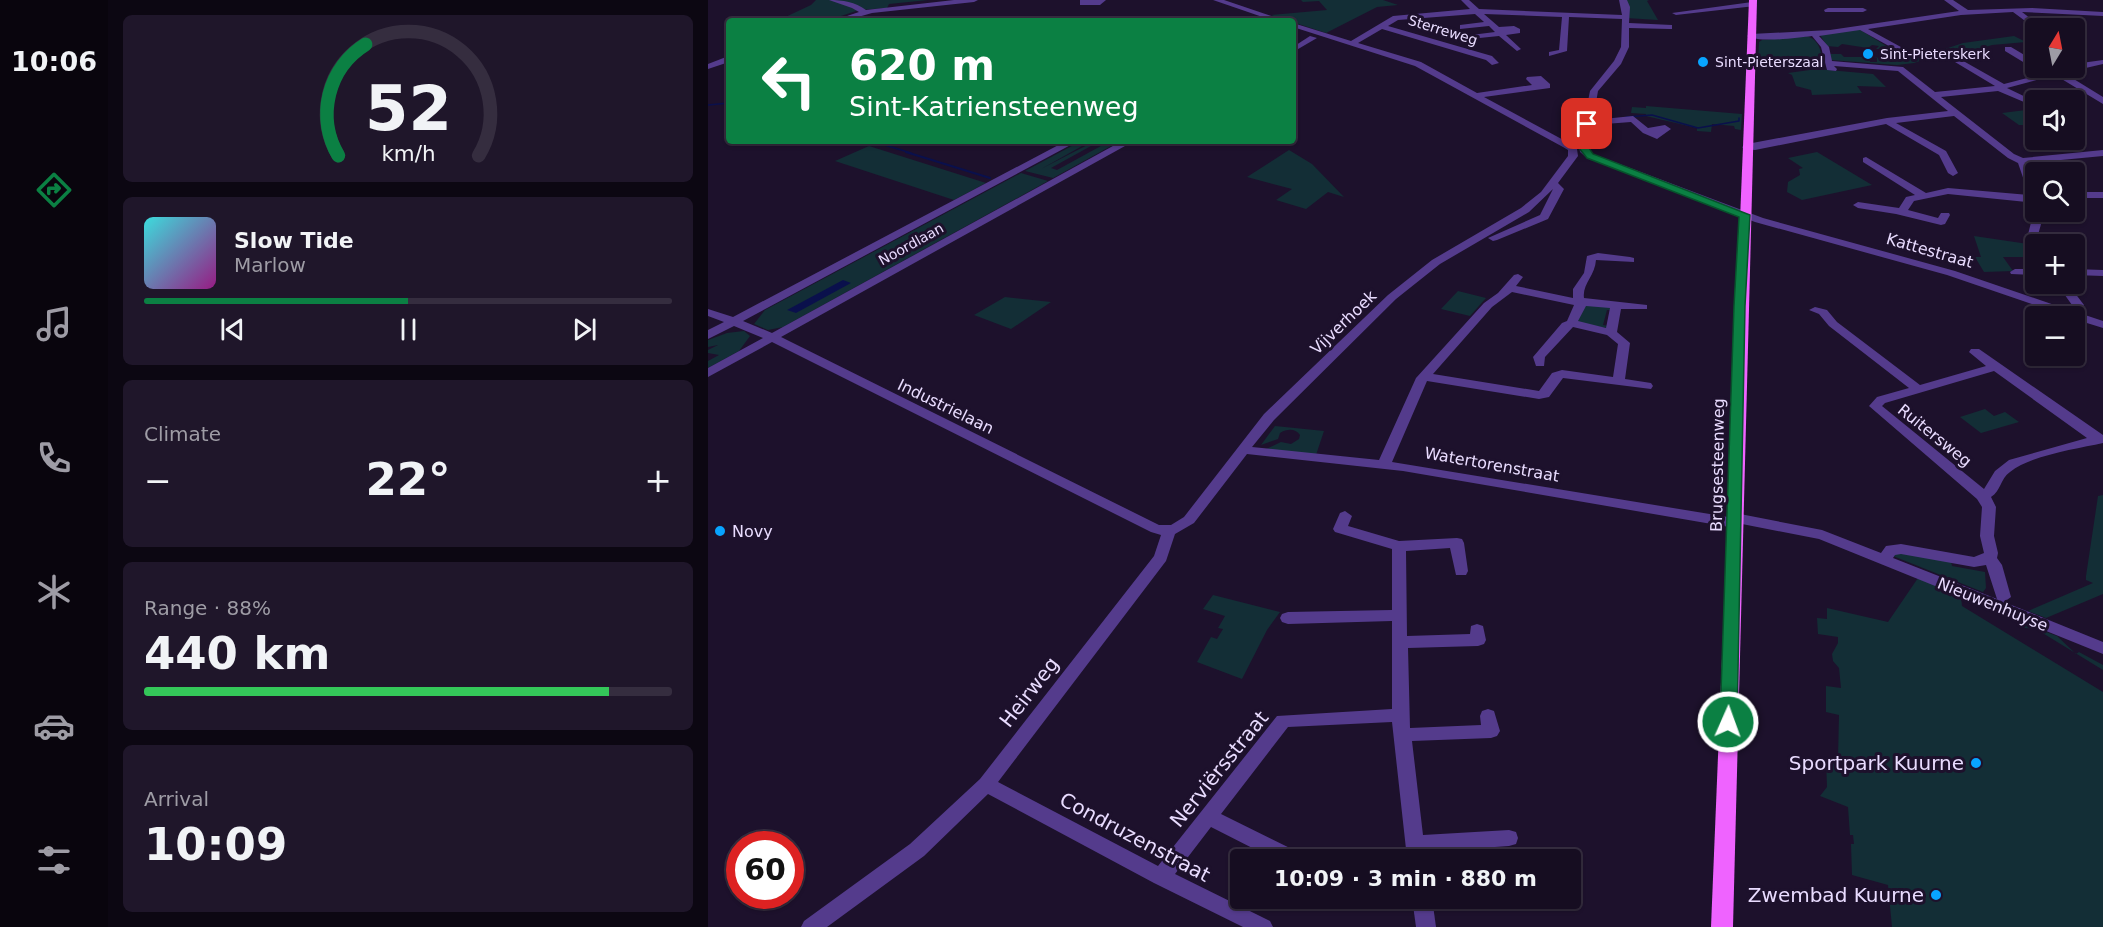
<!DOCTYPE html>
<html lang="en">
<head>
<meta charset="utf-8">
<style>
  body { margin:0; font-family:"DejaVu Sans",sans-serif; background:#1f162a; color:#f1f3f6; height:100vh; display:flex; flex-direction:column; font-size:22px; white-space:nowrap }
  * { box-sizing:border-box; margin:0 }
  p { font-size:20px; color:#9e9ca5 }
  .icon { flex:none; width:33px; height:33px; fill:none; stroke:currentColor; stroke-width:2; stroke-linecap:round; stroke-linejoin:round }
  .map { position:relative; flex:1; overflow:hidden }
  .panel { display:flex; flex-direction:column; gap:15px; padding:15px; background:#0c0712; width:600px }
  .panel>* { flex:none }
  .guide { position:absolute; left:18px; top:18px; width:570px; height:126px; border-radius:6px; box-shadow:0 2px 4px #0004,0 0 0 2px #352d3f; background:#0b8043; color:#fff; overflow:hidden }
  .needle { width:39px; rotate:10deg }
  .tools { position:absolute; left:1317px; top:18px; display:grid; gap:12px }
  .tools a { display:grid; place-items:center; width:60px; height:60px; border-radius:6px; background:#160d21; box-shadow:0 2px 4px #0004,0 0 0 2px #352d3f; font-size:30px }
  .speed { position:absolute; left:18px; top:831px; display:flex; gap:12px; font-size:30px; font-weight:700; text-align:center }
  .speed>* { display:grid; place-content:center; width:78px; height:78px; border-radius:50%; background:#160d21; box-shadow:0 2px 4px #0004,0 0 0 2px #352d3f; line-height:1 }
  .speed .limit { border:9px solid #d22; background:#fff; color:#111 }
  .pin { position:absolute; display:grid; place-items:center; width:51px; height:51px; color:#fff; margin:-26px; border-radius:12px; box-shadow:0 3px 9px #0006 }
  .me { position:absolute; width:66px; margin:-33px; rotate:2deg; stroke-linejoin:round; filter:drop-shadow(0 0 4px #0008) }
  .turn { display:flex; align-items:center; gap:21px; height:126px; padding:0 24px; font-size:27px }
  .turn .icon { width:78px; height:78px; stroke-width:2.5 }
  .turn b { display:block; font-size:42px; line-height:51px }
  .big { font-size:45px; font-weight:700; line-height:1.1 }
  .panel .widget { flex:1; display:flex; flex-direction:column; justify-content:center; gap:9px; min-width:0; padding:0 21px; border-radius:9px; background:#1f162a }
  .panel .dial { align-items:center; gap:0 }
  .dial svg { height:156px; overflow:visible; fill:none; stroke:#352d3f; stroke-width:7; stroke-linecap:round; text-anchor:middle }
  .dial text { fill:#f1f3f6; stroke:none }
  .song { display:flex; align-items:center; gap:18px }
  .cover { width:72px; height:72px; border-radius:9px; background:linear-gradient(135deg,hsl(180 70% 55%),hsl(310 70% 35%)) }
  .played { height:6px; border-radius:3px; background:linear-gradient(90deg,#0b8043 50%,#352d3f 50%) }
  .keys { display:flex; justify-content:space-around; direction:ltr }
  .heat { display:flex; justify-content:space-between; align-items:center; font-size:33px; direction:ltr }
  .charge { height:9px; border-radius:4px; background:linear-gradient(90deg,#34c759 88%,#352d3f 0) }
  .trip { position:absolute; left:522px; top:849px; width:351px; height:60px; border-radius:6px; background:#160d21; box-shadow:0 2px 4px #0004,0 0 0 2px #352d3f; font-weight:700; line-height:60px; text-align:center }
  main { display:flex; flex:1; min-height:0 }
  .tabs { display:flex; flex-direction:column; width:108px; justify-content:space-around; align-items:center; background:#09050d; color:#9e9ca5 }
  .tabs .icon { width:42px; height:42px }
  .tabs .active { color:#0b8043 }
  .tabs b { font-size:27px; color:#f1f3f6 }
  .map>svg:first-child { display:block }
  .green { fill:#132e36 }
  .water { fill:#0a104c }
  .lines { fill:none; stroke-linecap:round; stroke-linejoin:round }
  .stream-far1 { stroke:#0a104c; stroke-width:1.5 }
  .stream { stroke:#0a104c; stroke-width:2 }
  .minor { fill:#543b8c; fill-rule:evenodd }
  .major { fill:#ef63ff; fill-rule:evenodd }
  .route { fill:#0b8043; stroke:#07532c; stroke-width:1.5 }
  .poi-dot { fill:#08a4ff; stroke:#1d112c; stroke-width:2 }
  .labels { text-anchor:middle; stroke-width:6; stroke-linejoin:round; paint-order:stroke }
  .far-street-label { font-size:14px; fill:#e9dcff; stroke:#1d112c }
  .far-poi-label { font-size:14px; fill:#e9dcff; stroke:#1d112c; text-anchor:start }
  .street-label { font-size:16px; fill:#e9dcff; stroke:#1d112c }
  .poi-label { font-size:16px; fill:#e9dcff; stroke:#1d112c; text-anchor:start }
  .near-street-label { font-size:20px; fill:#e9dcff; stroke:#1d112c }
  .near-poi-label { font-size:20px; fill:#e9dcff; stroke:#1d112c; text-anchor:end }
</style>
</head>
<body>
<main>
<nav class="tabs">
<b>10:06</b>
<svg class="icon active" aria-label="directions" viewBox="0 0 24 24"><path d="M12 3l9 9-9 9-9-9zM9 14v-3h6M13 9l2 2-2 2"/></svg>
<svg class="icon" aria-label="music" viewBox="0 0 24 24"><path d="M9 18V5l10-2v13"/><circle cx="6" cy="18" r="3"/><circle cx="16" cy="16" r="3"/></svg>
<svg class="icon" aria-label="phone" viewBox="0 0 24 24"><path d="M5 4h4l2 5-3 2q2 4 5 5l2-3 5 2v4C11 20 4 13 5 4z"/></svg>
<svg class="icon" aria-label="climate" viewBox="0 0 24 24"><path d="M12 3v18M4 7l16 10M4 17L20 7"/></svg>
<svg class="icon" aria-label="car" viewBox="0 0 24 24"><path d="M5 17H2v-5l4-1 3-4h7l3 4 3 1v5h-3M9 17h6M6 11h13"/><circle cx="7" cy="17" r="2"/><circle cx="17" cy="17" r="2"/></svg>
<svg class="icon" aria-label="filters" viewBox="0 0 24 24"><path d="M4 7h16M4 17h16"/><circle cx="9" cy="7" r="2"/><circle cx="15" cy="17" r="2"/></svg>
</nav>
<section class="panel">
<div class="widget dial"><svg viewBox="0 0 100 80">
<path d="M14 69A42 42 0 1 1 86 69"/>
<path d="M14 69A42 42 0 0 1 28 12" stroke="#0b8043"/>
<text x="50" y="56" font-size="32" font-weight="700">52</text>
<text x="50" y="72" font-size="11">km/h</text>
</svg></div>
<div class="widget">
<div class="song"><i class="cover"></i><div><b>Slow Tide</b><p>Marlow</p></div></div>
<div class="played"></div>
<div class="keys"><svg class="icon" aria-label="previous" viewBox="0 0 24 24"><path d="M18 5L8 12l10 7zM5 5v14"/></svg><svg class="icon" aria-label="pause" viewBox="0 0 24 24"><path d="M8 5v14M16 5v14"/></svg><svg class="icon" aria-label="next" viewBox="0 0 24 24"><path d="M6 5l10 7-10 7zM19 5v14"/></svg></div>
</div>
<div class="widget"><p>Climate</p>
<div class="heat"><a>−</a><b class="big">22°</b><a>+</a></div>
</div>
<div class="widget"><p>Range · 88%</p><b class="big">440 km</b><div class="charge"></div></div>
<div class="widget"><p>Arrival</p><b class="big">10:09</b></div>
</section>
<div class="map">
<svg width="1395" height="927" viewBox="0 0 1395 927">
  <rect width="100%" height="100%" fill="#1d112c"/>
  <g class="green">
    <polygon points="108,0 220,0 181,4 179,8 151,10 118,21 69,21 103,5"/>
    <polygon points="593,0 675,0 690,5 669,7 618,33 563,15 619,10 611,1 595,2"/>
    <polygon points="916,0 941,0 939,1 950,20 918,18"/>
    <polygon points="1151,29 1183,49 1168,49 1171,46 1164,45 1160,48 1134,44 1130,47 1119,46 1112,35"/>
    <path d="M 1098,36 C 1111,39 1113,51 1115,62 L 1050,61 L 1051,42 L 1054,40 Z"/>
    <polygon points="1306,36 1318,42 1284,45 1268,50 1271,53 1248,57 1237,49 1255,43"/>
    <polygon points="1230,50 1237,52 1206,63 1189,65 1122,60 1122,54 1133,54 1136,57 1161,57 1162,62 1169,62 1169,58 1165,57 1188,60"/>
    <polygon points="1109,69 1165,74 1178,87 1149,86 1154,93 1104,95 1103,90 1088,86 1084,75 1080,73"/>
    <polygon points="938,106 1034,114 1033,130 1027,129 1026,126 1004,124 1003,132 989,131 989,128 938,116 938,114 923,113 924,107 938,108"/>
    <polygon points="1327,109 1327,132 1318,125 1311,125 1294,113"/>
    <polygon points="373,141 383,141 333,169 387,141 392,141 343,168 349,170 402,141 412,141 345,178 317,171"/>
    <polygon points="161,146 278,183 246,200 127,161"/>
    <polygon points="581,150 604,164 636,197 620,192 598,209 568,200 584,189 539,177"/>
    <polygon points="1109,152 1164,185 1094,200 1079,192 1080,182 1092,175 1091,169 1095,168 1080,158"/>
    <polygon points="313,173 340,181 75,327 60,330 46,324 57,310"/>
    <polygon points="1266,236 1320,244 1320,250 1325,257 1295,257 1305,271 1276,272 1267,257 1273,257"/>
    <polygon points="750,291 778,298 762,316 733,309"/>
    <polygon points="297,297 343,302 303,329 266,315"/>
    <polygon points="876,305 904,307 905,310 899,310 895,325 901,326 899,328 870,323 867,317"/>
    <polygon points="36,331 42,336 31,351 0,368 0,361 11,355 0,353 0,350 10,345 0,347 0,340 19,333"/>
    <polygon points="1277,409 1286,416 1297,412 1311,422 1273,433 1252,417"/>
    <path d="M 567,426 L 616,431 L 608,455 L 556,450 L 573,442 L 583,444 L 591,439 L 592,435 C 587,428 579,429 572,433 L 570,439 L 553,445 Z"/>
    <polygon points="1395,495 1395,594 1338,618 1320,611 1385,583 1378,580 1378,576 1390,496"/>
    <polygon points="1189,553 1243,561 1244,566 1277,572 1278,588 1275,592 1185,556"/>
    <polygon points="1210,578 1253,597 1254,606 1395,692 1395,927 1184,927 1180,885 1144,875 1143,844 1146,844 1145,835 1142,835 1140,807 1112,796 1119,787 1118,758 1130,759 1131,715 1118,712 1118,686 1133,688 1131,668 1125,661 1124,654 1130,643 1130,637 1110,634 1109,618 1119,619 1119,608 1180,622"/>
    <polygon points="505,595 572,612 559,630 534,679 489,662 503,637 509,639 515,629 510,628 517,616 495,609"/>
    <polygon points="1303,619 1349,636 1368,654 1371,652 1395,665 1395,670 1328,629 1317,628"/>
  </g>
  <polygon class="water" points="135,280 143,283 88,313 79,310"/>
  <g class="lines">
    <g class="stream-far1">
      <polyline points="0,105 21,103"/>
      <polyline points="918,117 944,115 990,128 1031,121 1031,118"/>
      <polyline points="164,141 203,153"/>
    </g>
    <polyline class="stream" points="198,152 282,178"/>
    <g class="minor">
      <path d="M 121,0 C 135,0 147,2 158,10 L 246,0 L 270,0 L 266,2 L 164,13 L 136,21 L 124,21 L 151,12 L 144,8 Z"/>
      <polygon points="372,0 398,0 392,5 372,5"/>
      <polygon points="505,0 516,0 578,21 566,21"/>
      <path d="M 753,0 L 761,0 L 771,9 L 914,15 L 911,0 L 919,0 L 922,7 L 921,23 L 964,25 L 964,29 L 961,29 L 921,28 L 921,47 L 913,64 L 890,91 L 885,120 L 925,116 L 940,128 L 957,125 L 963,129 L 949,139 L 935,133 L 923,122 L 884,125 L 881,151 L 885,154 L 1055,218 L 1247,271 L 1361,310 L 1364,305 L 1349,284 L 1360,284 L 1376,305 L 1371,313 L 1395,321 L 1395,328 L 1366,319 L 1366,316 L 1359,316 L 1239,275 L 1047,222 L 879,158 L 872,152 L 871,146 L 882,91 L 906,61 L 913,47 L 914,19 L 861,17 L 859,51 L 841,56 L 841,52 L 851,50 L 854,17 L 776,14 L 791,27 L 806,26 L 812,29 L 812,33 L 798,35 L 813,49 L 809,51 L 791,36 L 752,40 L 751,38 L 755,36 L 787,32 L 781,26 L 752,29 L 752,25 L 776,22 L 767,14 L 690,20 L 680,26 L 784,56 L 791,63 L 784,65 L 778,60 L 674,29 L 650,43 L 713,62 L 769,93 L 824,85 L 818,79 L 819,77 L 833,76 L 842,84 L 842,88 L 776,97 L 861,143 L 869,149 L 870,156 L 850,183 L 856,189 L 840,219 L 789,240 L 785,241 L 780,238 L 832,215 L 845,189 L 821,212 L 732,264 L 688,299 L 566,420 L 544,447 L 671,460 L 708,378 L 776,303 L 790,293 L 806,275 L 810,274 L 815,277 L 808,286 L 865,298 L 865,289 L 876,273 L 879,256 L 890,253 L 922,257 L 926,258 L 926,262 L 888,260 C 887,276 874,284 876,298 L 939,305 L 939,309 L 913,309 L 909,332 L 922,343 L 917,379 L 943,383 L 945,386 L 943,389 L 855,378 L 841,397 L 831,399 L 719,381 L 684,462 L 1020,517 L 1027,513 L 1114,530 L 1173,553 L 1178,546 L 1193,544 L 1266,557 L 1276,553 L 1272,536 L 1274,507 L 1269,499 L 1161,406 L 1169,397 L 1201,388 L 1121,326 L 1111,314 L 1101,310 L 1107,307 L 1119,310 L 1129,322 L 1212,385 L 1278,366 L 1261,352 L 1263,349 L 1271,349 L 1395,435 L 1395,443 C 1368,449 1324,455 1302,472 C 1292,479 1293,491 1283,497 L 1288,507 L 1286,536 L 1290,553 L 1289,558 L 1294,565 L 1303,597 L 1296,602 L 1395,642 L 1395,654 L 1111,539 L 1034,524 L 1027,528 L 695,471 L 539,454 L 486,523 L 467,534 L 458,561 L 290,782 L 450,866 L 569,716 L 684,709 L 684,621 L 580,624 L 574,622 L 572,618 L 574,614 L 580,612 L 684,610 L 684,549 L 627,532 L 625,529 L 632,513 L 637,511 L 644,516 L 640,526 L 691,541 L 749,538 L 754,539 L 756,543 L 760,571 L 758,575 L 748,575 L 742,548 L 698,551 L 699,636 L 762,634 L 763,626 L 769,624 L 775,626 L 778,640 L 776,644 L 770,646 L 700,648 L 702,728 L 773,725 L 772,716 L 774,711 L 780,709 L 786,711 L 792,731 L 789,736 L 783,738 L 704,741 L 715,835 L 801,830 L 808,832 L 810,838 L 808,844 L 801,846 L 717,852 L 718,860 L 648,860 L 650,854 L 657,852 L 698,849 L 684,722 L 580,727 L 513,814 L 594,854 L 596,860 L 568,860 L 503,827 L 467,874 L 562,921 L 565,927 L 535,927 L 446,883 L 280,794 L 216,856 L 119,927 L 93,927 L 96,921 L 202,844 L 272,779 L 446,556 L 453,535 L 443,532 L 64,342 L 0,377 L 0,368 L 55,338 L 26,326 L 0,339 L 0,330 L 16,322 L 0,316 L 0,309 L 25,317 L 358,141 L 370,141 L 35,321 L 64,333 L 414,141 L 426,141 L 73,337 L 451,525 L 463,525 L 476,517 L 556,414 L 680,295 L 724,260 L 813,208 L 833,192 L 860,156 L 860,150 L 855,147 L 707,66 L 585,27 L 585,23 L 643,41 L 685,16 L 762,9 ZM 804,292 L 866,305 L 859,321 L 854,323 L 825,357 L 828,366 L 836,366 L 837,357 L 865,327 L 899,335 L 910,344 L 905,377 L 854,370 L 844,373 L 831,391 L 725,374 L 784,307 ZM 878,306 L 902,308 L 898,328 L 870,321 ZM 1286,371 L 1379,438 L 1301,460 L 1287,471 L 1276,489 L 1174,406 L 1177,403 ZM 1193,554 L 1266,567 L 1278,565 L 1289,599 L 1185,558 L 1187,555 Z"/>
      <path d="M 1236,0 L 1245,0 L 1260,10 L 1324,8 L 1395,12 L 1395,16 L 1314,12 L 1335,28 L 1328,29 L 1305,12 L 1253,15 L 1160,29 L 1202,52 L 1202,56 L 1199,56 L 1152,30 L 1111,36 L 1121,47 L 1124,61 L 1195,67 L 1227,92 L 1287,86 L 1247,62 L 1247,58 L 1250,58 L 1296,84 L 1339,73 L 1339,69 C 1348,68 1357,68 1366,68 L 1366,64 L 1395,60 L 1395,64 L 1356,73 L 1395,97 L 1395,104 L 1347,75 L 1299,88 L 1328,102 L 1328,107 L 1290,91 L 1233,97 L 1306,154 L 1315,158 L 1395,150 L 1395,156 L 1320,163 L 1328,185 L 1328,203 L 1240,194 L 1206,201 L 1200,210 L 1230,218 L 1233,213 L 1241,213 L 1242,215 L 1237,224 L 1233,225 L 1188,214 L 1150,208 L 1145,205 L 1150,202 L 1191,208 L 1198,197 L 1207,195 L 1155,162 L 1155,158 L 1158,157 L 1218,193 L 1240,188 L 1321,195 L 1310,163 L 1300,158 L 1246,116 L 1188,123 L 1238,151 L 1250,173 L 1245,176 L 1240,173 L 1231,155 L 1178,124 L 1047,150 L 1036,149 L 1034,147 L 1039,144 L 1179,118 L 1240,111 L 1190,71 L 1126,66 L 1129,69 L 1128,71 L 1119,70 L 1113,47 L 1104,36 C 1089,38 1051,43 1039,36 L 1043,34 L 1122,30 L 1251,11 Z"/>
      <polygon points="1044,2 1047,2 1047,6 968,15 964,13"/>
      <polygon points="1120,8 1155,8 1159,10 1155,12 1117,12 1116,10"/>
      <polygon points="602,36 609,38 585,52 585,47"/>
      <polygon points="1297,47 1303,47 1328,62 1328,68 1331,68 1325,68 1297,51"/>
      <polygon points="18,57 21,57 21,62 0,69 0,64"/>
      <rect x="1366" y="192" width="29" height="6"/>
      <path d="M 1328,209 L 1328,212 L 1334,212 C 1335,225 1329,232 1329,244 L 1328,244 L 1328,258 C 1310,249 1325,227 1324,212 Z"/>
      <polygon points="1307,269 1328,269 1328,275 1303,274 1302,272"/>
      <polygon points="1366,269 1395,270 1395,276 1366,275"/>
      <polygon points="704,898 724,898 728,927 708,927"/>
    </g>
    <polygon class="major" points="1041,0 1049,0 1025,927 1003,927"/>
  </g>
  <polygon class="route" points="879,121 884,124 881,148 885,154 1042,215 1037,306 1029,722 1026,727 1020,729 1014,727 1012,722 1026,306 1031,217 879,158 871,148 875,124"/>
  <g class="poi-dot">
    <circle cx="1160" cy="54" r="6"/>
    <circle cx="995" cy="62" r="6"/>
    <circle cx="12" cy="531" r="6"/>
    <circle cx="1268" cy="763" r="6"/>
    <circle cx="1228" cy="895" r="6"/>
  </g>
  <g class="labels">
    <g class="far-street-label">
      <text transform="translate(735 30) rotate(17)" y="5">Sterreweg</text>
      <text transform="translate(203 244) rotate(-29)" y="5">Noordlaan</text>
    </g>
    <g class="far-poi-label">
      <text x="1172" y="59">Sint-Pieterskerk</text>
      <text x="1007" y="67">Sint-Pieterszaal</text>
    </g>
    <g class="street-label">
      <text transform="translate(1222 250) rotate(16)" y="6">Kattestraat</text>
      <text transform="translate(635 322) rotate(-44)" y="6">Vijverhoek</text>
      <text transform="translate(238 406) rotate(26)" y="6">Industrielaan</text>
      <text transform="translate(1227 435) rotate(39)" y="6">Ruitersweg</text>
      <text transform="translate(784 464) rotate(10)" y="6">Watertorenstraat</text>
      <text transform="translate(1009 465) rotate(-89)" y="6">Brugsesteenweg</text>
      <text transform="translate(1285 604) rotate(22)" y="6">Nieuwenhuyse</text>
    </g>
    <g class="poi-label">
      <text x="24" y="537">Novy</text>
    </g>
    <g class="near-street-label">
      <text transform="translate(321 692) rotate(-52)" y="7">Heirweg</text>
      <text transform="translate(511 769) rotate(-51)" y="7">Nerviërsstraat</text>
      <text transform="translate(427 837) rotate(28)" y="7">Condruzenstraat</text>
    </g>
    <g class="near-poi-label">
      <text x="1256" y="770">Sportpark Kuurne</text>
      <text x="1216" y="902">Zwembad Kuurne</text>
    </g>
  </g>
</svg>
<div class="tools">
<a><svg class="needle" viewBox="-14 -14 28 28"><path d="M0-13l5 13h-10z" fill="#e53935"/><path d="M0 13l5-13h-10z" fill="#9e9ca5"/></svg></a>
<a><svg class="icon" aria-label="sound" viewBox="0 0 24 24"><path d="M4 9h4l5-4v14l-5-4H4zM17 9q2 3 0 6"/></svg></a>
<a><svg class="icon" aria-label="search" viewBox="0 0 24 24"><circle cx="10" cy="10" r="6"/><path d="M15 15l6 6"/></svg></a>
<a>+</a>
<a>−</a>
</div>
<div class="speed"><div class="limit">60</div></div>
<div class="pin" style="left:879px;top:124px;background:#d93025"><svg class="icon" aria-label="arrive" viewBox="0 0 24 24"><path d="M6 21V4h12l-3 4 3 4H6"/></svg></div>
<svg class="me" style="left:1020px;top:722px" viewBox="-20 -20 40 40"><circle r="17" fill="#0b8043" stroke="#fff" stroke-width="3"/><path d="M0-11L8 9 0 5-8 9z" fill="#fff"/></svg>
<div class="trip">10:09 · 3 min · 880 m</div>
<div class="guide">
<div class="turn"><svg class="icon" aria-label="left" viewBox="0 0 24 24"><path d="M17 20v-9H6M10 6l-5 5 5 5"/></svg><div><b>620 m</b>Sint-Katriensteenweg</div></div>
</div>
</div>
</main>
</body>
</html>
